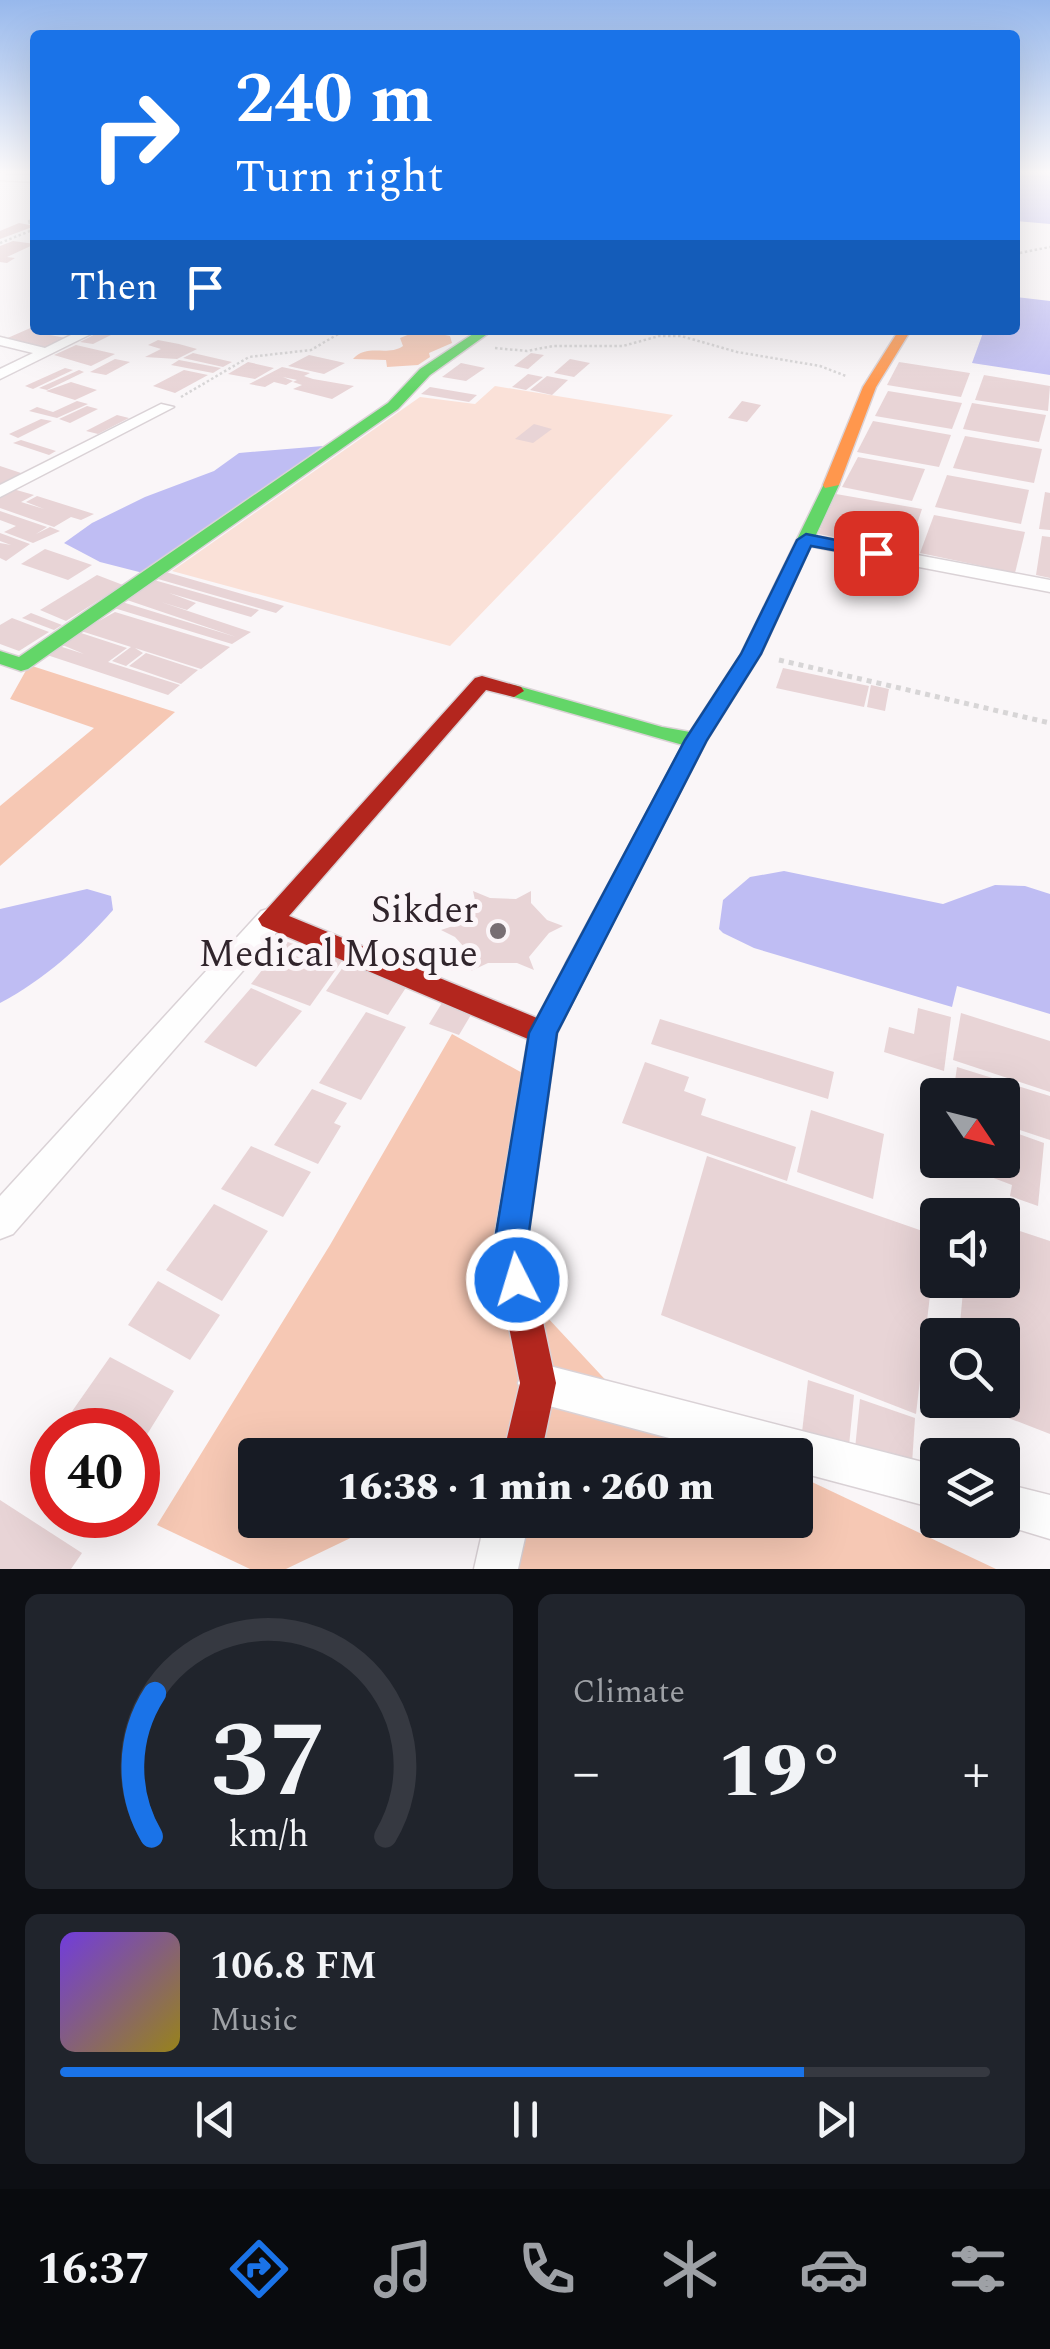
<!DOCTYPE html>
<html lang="en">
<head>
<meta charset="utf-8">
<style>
  body { margin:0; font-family:Spectral,serif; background:#20242c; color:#f1f3f6; height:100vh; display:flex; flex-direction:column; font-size:38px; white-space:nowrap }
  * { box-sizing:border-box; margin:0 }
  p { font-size:32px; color:#9ea1a6 }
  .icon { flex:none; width:55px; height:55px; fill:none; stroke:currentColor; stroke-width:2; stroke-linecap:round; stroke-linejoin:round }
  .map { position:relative; height:1569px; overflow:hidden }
  .sheet { display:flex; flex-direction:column; gap:25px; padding:25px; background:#0d0f14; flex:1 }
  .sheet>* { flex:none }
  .hud { position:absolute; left:30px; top:30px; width:990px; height:305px; border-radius:10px; box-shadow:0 10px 40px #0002; background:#1a73e8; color:#fff; overflow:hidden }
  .needle { width:65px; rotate:125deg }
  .tools { position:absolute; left:920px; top:1078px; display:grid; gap:20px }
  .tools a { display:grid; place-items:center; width:100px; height:100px; border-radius:10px; background:#171b24; box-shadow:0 10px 40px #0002; font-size:50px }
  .speed { position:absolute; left:30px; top:1408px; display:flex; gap:20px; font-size:50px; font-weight:700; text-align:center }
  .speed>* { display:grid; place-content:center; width:130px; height:130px; border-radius:50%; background:#171b24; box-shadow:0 10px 40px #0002; line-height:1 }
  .speed .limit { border:15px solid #d22; background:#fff; color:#111 }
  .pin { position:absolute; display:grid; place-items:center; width:85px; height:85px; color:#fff; margin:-42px; border-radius:20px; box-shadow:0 5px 15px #0006 }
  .me { position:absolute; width:110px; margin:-55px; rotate:355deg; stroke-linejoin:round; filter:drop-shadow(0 0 8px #0008) }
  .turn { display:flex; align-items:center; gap:35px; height:210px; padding:0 40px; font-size:45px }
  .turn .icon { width:130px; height:130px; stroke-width:2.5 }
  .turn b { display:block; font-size:70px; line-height:85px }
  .then { display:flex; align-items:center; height:95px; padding:0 40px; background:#0003; gap:20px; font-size:38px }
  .big { font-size:75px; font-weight:800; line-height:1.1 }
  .sheet .widget { flex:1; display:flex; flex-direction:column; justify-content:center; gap:15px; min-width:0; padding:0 35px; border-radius:15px; background:#20242c }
  .sheet .dial { align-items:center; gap:0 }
  .dial svg { height:260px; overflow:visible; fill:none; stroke:#363941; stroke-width:7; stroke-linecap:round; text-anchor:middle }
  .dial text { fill:#f1f3f6; stroke:none }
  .song { display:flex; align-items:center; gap:30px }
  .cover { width:120px; height:120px; border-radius:15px; background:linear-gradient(135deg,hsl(260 70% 55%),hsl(50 70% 35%)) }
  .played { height:10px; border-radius:5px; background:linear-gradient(90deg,#1a73e8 80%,#363941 80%) }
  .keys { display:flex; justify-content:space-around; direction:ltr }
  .heat { display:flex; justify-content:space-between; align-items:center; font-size:55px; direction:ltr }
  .sheet .tiles { flex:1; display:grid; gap:25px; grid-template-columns:1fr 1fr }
  .widget:last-child { grid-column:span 2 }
  .trip { position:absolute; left:238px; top:1438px; width:575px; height:100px; border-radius:10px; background:#171b24; box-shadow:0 10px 40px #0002; font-weight:800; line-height:100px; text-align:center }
  .menu { display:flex; height:160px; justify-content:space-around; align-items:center; background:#090b0e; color:#9ea1a6 }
  .menu .icon { width:70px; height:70px }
  .menu .active { color:#1a73e8 }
  .menu b { font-size:45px; color:#f1f3f6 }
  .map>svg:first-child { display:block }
  .green { fill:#fae1d8 }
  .forest { fill:#f6c8b4 }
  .water { fill:#bfbdf3 }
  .building { fill:#e8d4d6 }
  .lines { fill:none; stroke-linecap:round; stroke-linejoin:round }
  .street-casing { stroke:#dad2d6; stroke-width:3 }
  .fast-casing { stroke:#dad2d6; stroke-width:3 }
  .slow-casing { stroke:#dad2d6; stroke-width:3 }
  .jam-casing { stroke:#dad2d6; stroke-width:3 }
  .path-far1 { stroke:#d7d5d6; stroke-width:2.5; stroke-dasharray:2.5 2.5; stroke-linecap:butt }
  .path { stroke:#d7d5d6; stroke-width:5; stroke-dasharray:5 5; stroke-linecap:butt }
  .street { fill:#fefefe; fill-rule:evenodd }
  .fast { fill:#63d668; fill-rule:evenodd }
  .slow { fill:#ff974d; fill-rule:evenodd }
  .jam { fill:#b3261e; fill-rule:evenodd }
  .route { fill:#1a73e8; stroke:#114b97; stroke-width:2.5 }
  .poi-dot { fill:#776e73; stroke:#fbf5f8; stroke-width:4 }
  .labels { text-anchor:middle; stroke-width:10; stroke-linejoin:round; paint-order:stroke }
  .poi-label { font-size:38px; fill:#31252c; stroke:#fbf5f8; text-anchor:end }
</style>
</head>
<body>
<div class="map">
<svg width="1050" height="1569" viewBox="0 0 1050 1569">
  <rect width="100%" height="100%" fill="#faf6f8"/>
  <polygon class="green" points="495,386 673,415 450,646 172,571 420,397 475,404"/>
  <g class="forest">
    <path d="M 420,330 L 450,336 L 452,343 L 429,353 L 430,357 L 418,365 L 387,367 L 386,360 L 353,359 C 367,343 387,357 403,346 L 400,338 Z"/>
    <polygon points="29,665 175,712 0,866 0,806 94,728 10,699"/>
    <polygon points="452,1034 526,1075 486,1276 532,1301 613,1388 755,1455 255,1455 255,1520 388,1520 286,1569 250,1569 157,1525 330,1245"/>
    <polygon points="795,1474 996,1569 518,1569 525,1543 488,1520 795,1520"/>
  </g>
  <g class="water">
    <polygon points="1015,171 1050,171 1050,224 1015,221"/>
    <polygon points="1015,297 1050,301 1050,375 972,363 984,330 1015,330"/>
    <polygon points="323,446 147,574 100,562 64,543 92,523 145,497 214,471 239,453"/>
    <polygon points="784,871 943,904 995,885 1025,886 1050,894 1050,1014 957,986 952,1007 754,948 723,933 719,929 723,900 750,877"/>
    <path d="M 87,889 L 111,896 L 113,910 C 80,947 45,979 0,1003 L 0,909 Z"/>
  </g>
  <g class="building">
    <polygon points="19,223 35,226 0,239 0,231"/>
    <polygon points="13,241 35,244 7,257 15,258 7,263 0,262 0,246"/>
    <polygon points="35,326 34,332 66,338 45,348 3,340"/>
    <polygon points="103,330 121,330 93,344 80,342"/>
    <polygon points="158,340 179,344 197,349 177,359 145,357 161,349 148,345"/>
    <polygon points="76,345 115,354 91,366 54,355"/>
    <polygon points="193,353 232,362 223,367 183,358"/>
    <polygon points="531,353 544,355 528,369 514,366"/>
    <polygon points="309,355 345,363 324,374 288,366"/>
    <polygon points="115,359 130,362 106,375 90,372"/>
    <polygon points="570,359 590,363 574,377 554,373"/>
    <polygon points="179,360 221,368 213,373 171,365"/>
    <polygon points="248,362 274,368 255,379 228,374"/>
    <polygon points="899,362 970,373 961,397 887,385"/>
    <polygon points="461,363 485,368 466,381 442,377"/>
    <polygon points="282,367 310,373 304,376 313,379 354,386 332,399 293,389 302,385 293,382 297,380 283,377 293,381 286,385 274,382 265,387 249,384"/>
    <polygon points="65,368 73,370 33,389 25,386"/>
    <polygon points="79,370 84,372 47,390 39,388"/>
    <polygon points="184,370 208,375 175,393 153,386"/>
    <polygon points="528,374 543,377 526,390 512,387"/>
    <polygon points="984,375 1050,386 1048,411 975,400"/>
    <polygon points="547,376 568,380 552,395 530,390"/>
    <polygon points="71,382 97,390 75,400 46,391"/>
    <polygon points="430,387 477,395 469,402 421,394"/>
    <polygon points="888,391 962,403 952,429 875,416"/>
    <polygon points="77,401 88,404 57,418 29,411 37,407 53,412"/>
    <polygon points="742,401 761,405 747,422 728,418"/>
    <polygon points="972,403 1046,415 1039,442 963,429"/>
    <polygon points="87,406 98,409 70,423 59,419"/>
    <polygon points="117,415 129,418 98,434 86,431"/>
    <polygon points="41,419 52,421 18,438 9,434"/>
    <polygon points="873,421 951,435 939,467 857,452"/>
    <polygon points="534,424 552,429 533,443 515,439"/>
    <polygon points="965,436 1042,449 1034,483 953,468"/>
    <polygon points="21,440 56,451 49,455 13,443"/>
    <polygon points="858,457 925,469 912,501 842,487"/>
    <polygon points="0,466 24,474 0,485"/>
    <polygon points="947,475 1029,490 1021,524 935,507"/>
    <polygon points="13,489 34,495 21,502 44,509 26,502 37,496 94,514 81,520 71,517 54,527 0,508 0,496"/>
    <polygon points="1045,492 1050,493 1050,530 1039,529"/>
    <polygon points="836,494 922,509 908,551 818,534"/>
    <polygon points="0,511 47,527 36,534 50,527 60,531 33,543 4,532 16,526 0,520"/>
    <polygon points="934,515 1025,532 1015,573 920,553"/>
    <polygon points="0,533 30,544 6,561 0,558 0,543 11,545 0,541"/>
    <polygon points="1042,536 1050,537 1050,578 1036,575"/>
    <polygon points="45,549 92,565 68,580 21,564"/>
    <polygon points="166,572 284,606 276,613 158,579"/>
    <polygon points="97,575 123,585 66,621 40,610"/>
    <polygon points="154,580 259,610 251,617 169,593 196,603 187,610 161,602 251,632 232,644 114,608 122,602 236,637 127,600"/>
    <polygon points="115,612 230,647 201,669 135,648 143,653 126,666 112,661 131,647 81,631"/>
    <polygon points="31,613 62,625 54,630 22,618"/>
    <polygon points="12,618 49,632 19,651 0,644 0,625"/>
    <polygon points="78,632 127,648 108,662 180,685 168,695 47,655 59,646 84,654 60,644"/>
    <polygon points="146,653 198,670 181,684 129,666"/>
    <polygon points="783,668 869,686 864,707 776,688"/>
    <polygon points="871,685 889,689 885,711 867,707"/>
    <polygon points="473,891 490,898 516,899 531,891 531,903 547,920 563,926 549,933 529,957 534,970 517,963 488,963 471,971 474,958 455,937 441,930 459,924 476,905"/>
    <polygon points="285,941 342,961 310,1006 251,984"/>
    <polygon points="346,963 407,986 388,1015 326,991"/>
    <polygon points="251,988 302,1011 256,1067 204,1042"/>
    <polygon points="445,998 475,1008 459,1035 429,1024"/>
    <polygon points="918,1008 951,1017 944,1071 884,1052 889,1027 914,1034"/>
    <polygon points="366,1012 406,1027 361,1100 319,1083"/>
    <polygon points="961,1013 1050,1041 1050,1092 953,1060"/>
    <polygon points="660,1019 834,1072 828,1099 651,1044"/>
    <polygon points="645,1062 689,1077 684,1091 706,1099 701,1115 796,1147 787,1181 622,1123"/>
    <polygon points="957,1067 1050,1096 1050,1140 1002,1124 1002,1095 953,1095"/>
    <polygon points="312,1089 347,1103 334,1123 341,1126 318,1164 274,1145"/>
    <polygon points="811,1110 884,1134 873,1199 797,1172"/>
    <polygon points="1002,1128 1044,1143 1038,1206 1010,1196 1012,1185 983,1174 985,1160 1002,1160"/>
    <polygon points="251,1146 311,1172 283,1217 221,1189"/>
    <polygon points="707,1156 937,1236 916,1414 661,1315"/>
    <polygon points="214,1204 268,1231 222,1301 166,1270"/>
    <polygon points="1002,1225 1050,1241 1050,1434 962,1400 1002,1400 1002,1335 959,1335 964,1280 1002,1280"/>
    <polygon points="158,1281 220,1315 190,1360 128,1325"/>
    <polygon points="110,1357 174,1391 138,1449 138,1430 59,1430"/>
    <polygon points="808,1380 854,1395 848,1456 801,1441"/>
    <polygon points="860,1399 915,1418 911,1479 854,1459"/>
    <polygon points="0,1500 82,1553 71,1569 0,1569"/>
  </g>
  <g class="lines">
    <defs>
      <g id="street">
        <polygon points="0,174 35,176 35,182 0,180"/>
        <polygon points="81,330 99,330 0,379 0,369 33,353 0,345 0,337 45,348"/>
        <polygon points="161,404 174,407 0,497 0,485"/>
        <polygon points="806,534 1050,580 1050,592 799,544 797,540"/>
        <polygon points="271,908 281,911 285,919 281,927 13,1234 0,1239 0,1196 261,911"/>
        <polygon points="538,1363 938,1466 938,1509 795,1471 795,1455 733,1455 538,1403 524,1397 518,1383 524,1369"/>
        <polygon points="1002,1483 1050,1495 1050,1539 987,1520 1002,1520"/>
        <polygon points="485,1520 529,1520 518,1569 474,1569"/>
      </g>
      <g id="fast">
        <polygon points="479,330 493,330 430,375 398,409 28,669 21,671 0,664 0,651 19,657 388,403 420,369"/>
        <polygon points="825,482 839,485 761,654 707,740 588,970 579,974 570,970 566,963 683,745 507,695 504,691 514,685 662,727 690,732 741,654"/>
      </g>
      <polygon id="slow" points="899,330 911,330 876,387 839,485 825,488 823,485 863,387"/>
      <polygon id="jam" points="482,676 521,687 524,691 514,697 486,690 289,916 537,1018 570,956 579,952 588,956 592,963 557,1033 527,1246 556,1383 541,1455 503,1455 520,1383 493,1246 528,1039 262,926 258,919 475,678"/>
    </defs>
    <use href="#street" class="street-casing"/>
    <use href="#fast" class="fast-casing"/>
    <use href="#slow" class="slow-casing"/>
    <use href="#jam" class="jam-casing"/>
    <g class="path-far1">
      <polyline points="35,219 27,222 35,224"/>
      <polyline points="0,243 35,229"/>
      <polyline points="1015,254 1050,247"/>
      <polyline points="495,348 527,351 553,346 623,346 659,336 681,336 737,352 820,366 846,376"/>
      <polyline points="181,397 249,357 311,350 345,330"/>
    </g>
    <polyline class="path" points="779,660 1050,723"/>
    <use href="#street" class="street"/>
    <use href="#fast" class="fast"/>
    <use href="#slow" class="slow"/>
    <use href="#jam" class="jam"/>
  </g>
  <linearGradient id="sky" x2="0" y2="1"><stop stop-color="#97b8ec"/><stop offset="0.44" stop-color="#fdfbfc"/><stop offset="1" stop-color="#fdfbfc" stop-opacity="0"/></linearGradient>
  <rect width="1050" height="391" fill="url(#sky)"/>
  <polygon class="route" points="806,534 876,548 884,553 876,558 811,546 761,654 707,740 557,1033 527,1246 534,1280 529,1292 517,1297 505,1292 494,1246 529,1033 685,740 741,654 797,540"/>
  <circle class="poi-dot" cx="498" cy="931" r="10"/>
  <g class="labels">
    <g class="poi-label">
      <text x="478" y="922">Sikder<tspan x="478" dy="44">Medical Mosque</tspan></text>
    </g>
  </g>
</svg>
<div class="tools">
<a><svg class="needle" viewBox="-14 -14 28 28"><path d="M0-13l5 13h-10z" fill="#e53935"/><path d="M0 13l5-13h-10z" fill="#9ea1a6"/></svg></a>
<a><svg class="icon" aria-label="sound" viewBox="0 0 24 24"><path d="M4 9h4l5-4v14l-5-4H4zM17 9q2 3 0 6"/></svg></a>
<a><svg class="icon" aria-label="search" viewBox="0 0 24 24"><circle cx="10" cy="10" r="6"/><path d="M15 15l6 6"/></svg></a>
<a><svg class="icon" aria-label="layers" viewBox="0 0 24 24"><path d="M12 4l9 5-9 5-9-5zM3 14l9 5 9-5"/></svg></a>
</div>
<div class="speed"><div class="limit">40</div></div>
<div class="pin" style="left:876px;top:553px;background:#d93025"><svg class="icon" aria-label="arrive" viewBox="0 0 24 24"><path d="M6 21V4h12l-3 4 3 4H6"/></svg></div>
<svg class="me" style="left:517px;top:1280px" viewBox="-20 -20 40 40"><circle r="17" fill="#1a73e8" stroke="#fff" stroke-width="3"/><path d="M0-11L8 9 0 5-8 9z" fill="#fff"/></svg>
<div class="trip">16:38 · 1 min · 260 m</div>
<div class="hud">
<div class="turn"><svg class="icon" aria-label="right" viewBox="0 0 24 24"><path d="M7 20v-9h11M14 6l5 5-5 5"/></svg><div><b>240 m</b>Turn right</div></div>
<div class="then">Then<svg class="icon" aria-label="arrive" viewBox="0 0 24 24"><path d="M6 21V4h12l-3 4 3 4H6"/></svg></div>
</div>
</div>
<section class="sheet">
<div class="tiles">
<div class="widget dial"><svg viewBox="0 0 100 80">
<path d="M14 69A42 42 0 1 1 86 69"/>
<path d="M14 69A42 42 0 0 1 15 25" stroke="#1a73e8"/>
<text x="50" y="56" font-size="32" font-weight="700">37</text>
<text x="50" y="72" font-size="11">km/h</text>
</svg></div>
<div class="widget"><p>Climate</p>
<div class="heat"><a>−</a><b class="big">19°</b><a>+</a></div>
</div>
<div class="widget">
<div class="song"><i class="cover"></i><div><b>106.8 FM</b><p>Music</p></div></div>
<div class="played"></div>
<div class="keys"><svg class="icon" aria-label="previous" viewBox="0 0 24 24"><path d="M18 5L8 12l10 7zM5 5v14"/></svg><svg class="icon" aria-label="pause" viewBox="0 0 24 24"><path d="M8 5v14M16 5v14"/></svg><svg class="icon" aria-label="next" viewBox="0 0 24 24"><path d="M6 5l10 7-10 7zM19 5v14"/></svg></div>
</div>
</div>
</section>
<nav class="menu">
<b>16:37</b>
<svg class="icon active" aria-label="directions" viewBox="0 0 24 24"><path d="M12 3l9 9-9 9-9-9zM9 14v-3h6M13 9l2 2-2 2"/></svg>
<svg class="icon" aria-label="music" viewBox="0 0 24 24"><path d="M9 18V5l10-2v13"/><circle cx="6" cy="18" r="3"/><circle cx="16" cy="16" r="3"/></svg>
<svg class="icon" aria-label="phone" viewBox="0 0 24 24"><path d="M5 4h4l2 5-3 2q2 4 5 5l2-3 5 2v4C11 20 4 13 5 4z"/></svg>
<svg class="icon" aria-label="climate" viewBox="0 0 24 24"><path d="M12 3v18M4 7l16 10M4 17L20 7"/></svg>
<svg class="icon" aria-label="car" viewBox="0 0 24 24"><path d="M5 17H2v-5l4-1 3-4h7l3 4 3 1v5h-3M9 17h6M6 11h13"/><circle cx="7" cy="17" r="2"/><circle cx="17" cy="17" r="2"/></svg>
<svg class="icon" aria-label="filters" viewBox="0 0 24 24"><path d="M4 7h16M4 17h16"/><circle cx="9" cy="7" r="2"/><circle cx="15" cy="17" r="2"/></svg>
</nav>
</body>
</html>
